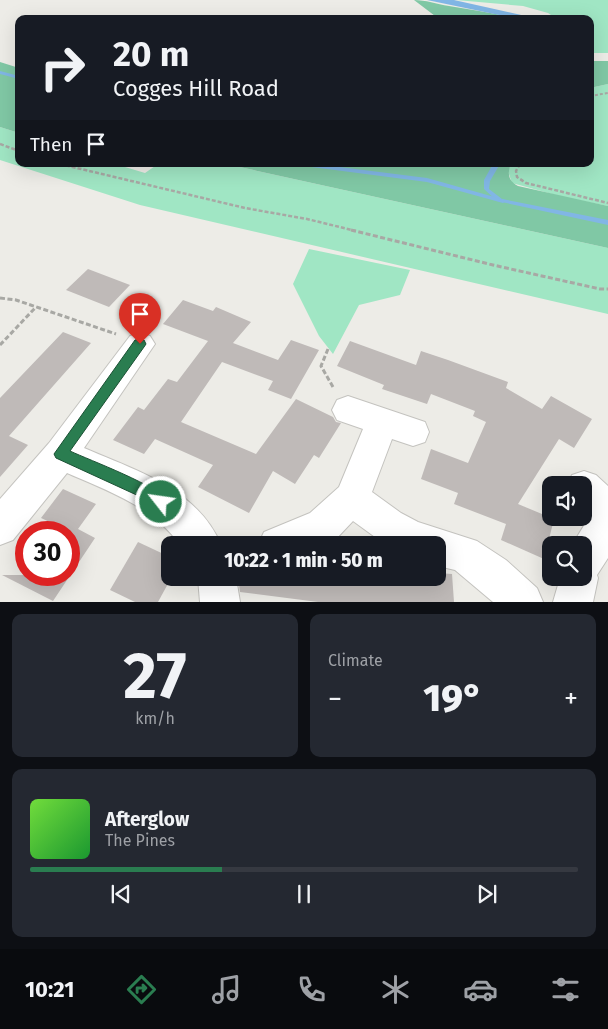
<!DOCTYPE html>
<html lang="en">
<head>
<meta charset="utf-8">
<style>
  body { margin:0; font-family:"Fira Sans",sans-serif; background:#242831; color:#f1f3f6; height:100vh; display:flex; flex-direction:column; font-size:19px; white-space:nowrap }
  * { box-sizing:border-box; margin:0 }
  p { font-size:16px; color:#9ea1a6 }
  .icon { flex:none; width:28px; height:28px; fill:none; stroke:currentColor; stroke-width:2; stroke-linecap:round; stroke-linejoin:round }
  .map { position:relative; height:602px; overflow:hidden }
  .details { display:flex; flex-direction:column; gap:12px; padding:12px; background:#0d0f14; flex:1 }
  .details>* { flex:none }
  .guide { position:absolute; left:15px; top:15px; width:579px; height:152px; border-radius:10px; box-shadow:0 5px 20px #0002; background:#171b24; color:#f1f3f6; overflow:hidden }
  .tools { position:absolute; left:542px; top:476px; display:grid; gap:10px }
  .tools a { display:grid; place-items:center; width:50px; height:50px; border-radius:10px; background:#171b24; box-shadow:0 5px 20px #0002; font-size:25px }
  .speed { position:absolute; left:15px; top:521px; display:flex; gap:10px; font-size:25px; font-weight:700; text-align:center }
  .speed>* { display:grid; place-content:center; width:65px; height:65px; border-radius:50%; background:#171b24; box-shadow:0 5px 20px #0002; line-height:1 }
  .speed .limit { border:8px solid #d22; background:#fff; color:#111 }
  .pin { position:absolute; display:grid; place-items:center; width:42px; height:42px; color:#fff; margin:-51px -21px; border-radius:50% 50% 50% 0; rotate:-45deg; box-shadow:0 0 5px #0007 }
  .pin .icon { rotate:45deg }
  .me { position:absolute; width:55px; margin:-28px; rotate:300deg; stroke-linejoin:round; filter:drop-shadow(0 0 4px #0008) }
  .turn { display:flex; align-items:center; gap:18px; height:105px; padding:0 15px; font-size:22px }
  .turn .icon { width:65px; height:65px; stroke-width:2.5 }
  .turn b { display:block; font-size:35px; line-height:42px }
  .then { display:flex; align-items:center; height:48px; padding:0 15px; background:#0003; gap:10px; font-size:19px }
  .big { font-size:38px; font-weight:800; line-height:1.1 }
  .details .tile { flex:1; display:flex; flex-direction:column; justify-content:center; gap:8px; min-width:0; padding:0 18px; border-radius:10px; background:#242831 }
  .details .dial { align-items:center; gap:0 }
  .dial b { font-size:65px; line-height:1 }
  .song { display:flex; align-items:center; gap:15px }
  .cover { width:60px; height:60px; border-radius:8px; background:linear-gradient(135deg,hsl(100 70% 55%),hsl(130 70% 35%)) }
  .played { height:5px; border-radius:2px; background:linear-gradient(90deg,#2a7d50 35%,#363941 35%) }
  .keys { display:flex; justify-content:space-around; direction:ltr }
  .heat { display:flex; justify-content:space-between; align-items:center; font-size:28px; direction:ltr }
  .details .tiles { flex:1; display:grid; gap:12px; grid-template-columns:1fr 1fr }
  .tile:last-child { grid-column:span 2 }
  .trip { position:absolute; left:161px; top:536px; width:285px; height:50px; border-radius:10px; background:#171b24; box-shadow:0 5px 20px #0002; font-weight:800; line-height:50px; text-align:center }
  .menu { display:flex; height:80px; justify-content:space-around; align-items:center; background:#090b0e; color:#9ea1a6 }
  .menu .icon { width:35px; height:35px }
  .menu .selected { color:#2a7d50 }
  .menu b { font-size:22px; color:#f1f3f6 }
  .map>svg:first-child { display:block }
  .green { fill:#a0e6c4 }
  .forest { fill:#80c8a5 }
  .water { fill:#81b6e5 }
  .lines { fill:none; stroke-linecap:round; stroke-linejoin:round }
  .stream { fill:#81b6e5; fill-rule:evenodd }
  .building { fill:#bfbab8 }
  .minor-casing { stroke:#c4c3bf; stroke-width:2 }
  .path-far2 { stroke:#a8a8a4; stroke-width:2; stroke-dasharray:3 2; stroke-linecap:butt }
  .path-far1 { stroke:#a8a8a4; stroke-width:2.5; stroke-dasharray:4 2; stroke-linecap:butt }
  .path { stroke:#a8a8a4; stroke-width:3; stroke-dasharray:5 2.5; stroke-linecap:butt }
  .minor { fill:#fff; fill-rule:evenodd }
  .route { fill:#2a7d50; stroke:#1b5134 }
</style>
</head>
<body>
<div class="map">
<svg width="608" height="602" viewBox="0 0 608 602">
  <rect width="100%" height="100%" fill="#edece7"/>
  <g class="green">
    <polygon points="456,0 608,0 608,53 590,53 590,19 557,19 548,13 523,6"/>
    <polygon points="608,84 608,206 563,197 512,183 508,171 511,164 590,164 590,88"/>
    <polygon points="0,127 19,133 19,164 115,164 145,173 158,164 226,164 608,248 608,314 140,205 0,160"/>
    <polygon points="309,249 410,270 400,295 359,305 333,354 319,336 293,284"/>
  </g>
  <g class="forest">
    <path d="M 414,0 C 426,0 436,4 449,6 C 472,10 495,13 519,19 L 439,19 Z"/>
    <polygon points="590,61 608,61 608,84 590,88"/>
    <polygon points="0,62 19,68 19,133 0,127"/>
    <path d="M 226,164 L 511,164 C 507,173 508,181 518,186 L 608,206 L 608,248 Z"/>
  </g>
  <g class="water">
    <polygon points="427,0 454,0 539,19 519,19"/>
    <polygon points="493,164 500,164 490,181 489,189 502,199 603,219 608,220 608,225 497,201 484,189 484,180"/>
  </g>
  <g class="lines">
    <g class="stream">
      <polygon points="0,71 19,76 19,79 0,74"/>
      <polygon points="301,164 316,164 427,178 505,200 506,201 503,203 427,182 304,166"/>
    </g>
  </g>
  <g class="building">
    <polygon points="88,269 130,285 109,307 66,290"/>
    <polygon points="183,300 213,311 216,307 251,322 233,343 278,360 291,340 319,350 291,399 268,390 273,381 222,362 181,422 256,454 296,399 333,417 336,422 341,423 319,458 314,455 295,484 273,471 249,513 198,487 213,465 155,439 144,454 113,440 138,407 144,410 168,379 177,382 208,341 163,324"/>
    <polygon points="63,332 91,343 9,436 28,445 0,477 0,398"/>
    <polygon points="350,341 416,365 421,351 448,360 508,382 506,388 542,409 551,396 592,419 574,448 559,439 518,504 554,519 544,559 501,540 506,524 454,504 458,493 421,479 431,449 468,463 486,422 473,416 475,411 431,394 427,404 382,389 384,385 337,366"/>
    <polygon points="63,489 96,504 78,529 95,538 53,601 2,575 69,575 69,531 41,518"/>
    <polygon points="138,542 170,557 170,580 158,602 135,602 110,590"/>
    <polygon points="438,573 452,574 454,602 318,602 240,592 239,584 239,578 438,578"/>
  </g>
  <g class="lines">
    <defs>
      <g id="minor">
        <path d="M 140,333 L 150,336 L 155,344 L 84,448 C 135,470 198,489 221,545 L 180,545 C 154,507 106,490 67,473 L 13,540 L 0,545 L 0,499 L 49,443 L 130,336 Z"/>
        <polygon points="348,396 425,422 429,432 425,442 413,446 392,439 372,492 401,513 418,522 477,541 506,560 537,588 543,602 493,602 455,570 438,566 438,545 386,545 353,521 336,539 321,545 258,545 264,532 310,513 339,487 363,429 337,420 332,410 337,400"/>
        <polygon points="584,471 596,475 608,486 608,558 597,575 598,578 593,602 553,602 560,578 584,578 584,545 572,545 588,519 584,510 584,485 567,485 572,475"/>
        <polygon points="198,578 236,578 240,602 200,602"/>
      </g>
    </defs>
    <use href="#minor" class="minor-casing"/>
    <polyline class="path-far2" points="590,96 608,93"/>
    <g class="path-far1">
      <polyline points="0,144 19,151"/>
      <polyline points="60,164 245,208 307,219 356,231"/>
      <polyline points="520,164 516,171 517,177 526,183 608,203"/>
    </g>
    <g class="path">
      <polyline points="351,230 493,265 600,289 608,289"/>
      <polyline points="0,298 16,300 116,334"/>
      <polyline points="0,345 36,307"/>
      <polyline points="328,349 321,366 333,387"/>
    </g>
    <use href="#minor" class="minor"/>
  </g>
  <path class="route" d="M 140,339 L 144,340 L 146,344 L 144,347 L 70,451 C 89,460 162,487 168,502 L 166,507 L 161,509 L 141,497 L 56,458 L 54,454 L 135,340 Z"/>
</svg>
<div class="tools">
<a><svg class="icon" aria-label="sound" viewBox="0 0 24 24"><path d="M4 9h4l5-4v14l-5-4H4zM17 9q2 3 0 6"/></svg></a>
<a><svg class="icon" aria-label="search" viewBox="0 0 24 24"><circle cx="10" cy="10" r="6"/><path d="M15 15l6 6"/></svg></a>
</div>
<div class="speed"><div class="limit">30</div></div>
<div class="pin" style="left:140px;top:344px;background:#d93025"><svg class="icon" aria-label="arrive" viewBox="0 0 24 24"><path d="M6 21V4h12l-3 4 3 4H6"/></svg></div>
<svg class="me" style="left:161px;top:502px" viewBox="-20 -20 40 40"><circle r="17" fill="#2a7d50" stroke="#fff" stroke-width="3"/><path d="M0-11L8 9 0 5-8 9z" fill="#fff"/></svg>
<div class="trip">10:22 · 1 min · 50 m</div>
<div class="guide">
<div class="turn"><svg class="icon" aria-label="right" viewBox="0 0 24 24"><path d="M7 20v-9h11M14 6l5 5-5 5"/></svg><div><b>20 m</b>Cogges Hill Road</div></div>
<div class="then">Then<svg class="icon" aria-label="arrive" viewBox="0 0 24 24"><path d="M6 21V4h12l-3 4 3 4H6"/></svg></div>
</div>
</div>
<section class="details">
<div class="tiles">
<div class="tile dial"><b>27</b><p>km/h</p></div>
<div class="tile"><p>Climate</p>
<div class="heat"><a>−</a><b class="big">19°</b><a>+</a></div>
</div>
<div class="tile">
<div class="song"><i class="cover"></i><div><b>Afterglow</b><p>The Pines</p></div></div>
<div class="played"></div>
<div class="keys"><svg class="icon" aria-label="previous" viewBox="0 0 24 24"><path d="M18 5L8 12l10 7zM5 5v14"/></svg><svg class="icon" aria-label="pause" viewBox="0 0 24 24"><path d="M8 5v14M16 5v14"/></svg><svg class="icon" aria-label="next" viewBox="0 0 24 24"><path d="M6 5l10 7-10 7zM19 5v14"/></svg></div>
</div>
</div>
</section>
<nav class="menu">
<b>10:21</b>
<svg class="icon selected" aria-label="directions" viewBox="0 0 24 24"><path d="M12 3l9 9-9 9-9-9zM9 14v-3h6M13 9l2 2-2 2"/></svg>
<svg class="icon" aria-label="music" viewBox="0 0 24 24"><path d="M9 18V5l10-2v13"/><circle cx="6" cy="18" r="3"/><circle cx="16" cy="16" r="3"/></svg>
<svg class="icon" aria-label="phone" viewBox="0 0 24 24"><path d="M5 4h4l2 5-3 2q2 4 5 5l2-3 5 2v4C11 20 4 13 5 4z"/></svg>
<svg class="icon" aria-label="climate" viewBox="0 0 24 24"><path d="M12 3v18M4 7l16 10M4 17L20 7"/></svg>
<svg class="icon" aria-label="car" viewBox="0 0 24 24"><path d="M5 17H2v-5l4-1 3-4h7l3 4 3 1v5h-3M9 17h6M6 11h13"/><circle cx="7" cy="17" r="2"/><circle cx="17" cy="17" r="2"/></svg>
<svg class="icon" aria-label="filters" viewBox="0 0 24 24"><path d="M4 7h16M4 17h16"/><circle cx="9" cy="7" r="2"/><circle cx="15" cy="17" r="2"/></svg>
</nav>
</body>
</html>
